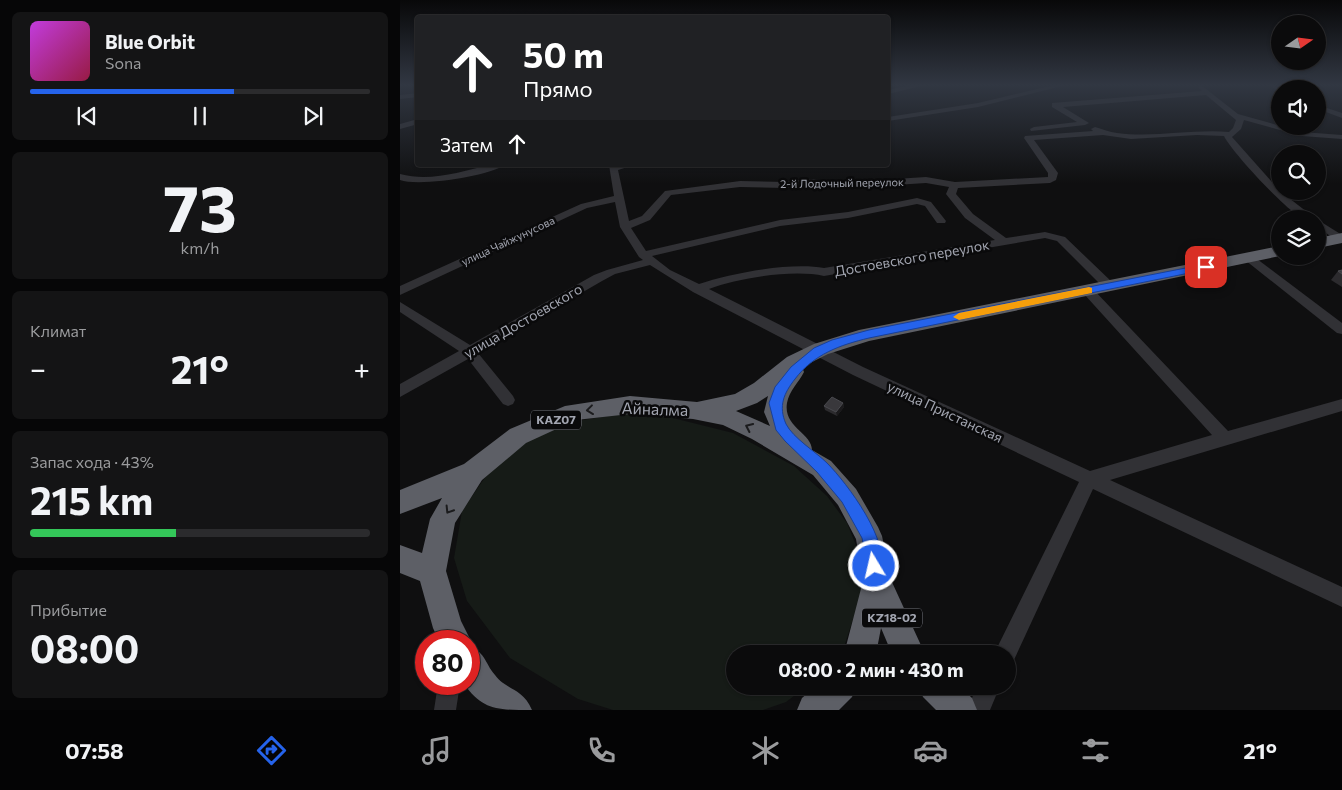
<!DOCTYPE html>
<html lang="ru">
<head>
<meta charset="utf-8">
<style>
  body { margin:0; font-family:Commissioner,sans-serif; background:#141415; color:#f1f3f6; height:100vh; display:flex; flex-direction:column; font-size:19px; white-space:nowrap }
  * { box-sizing:border-box; margin:0 }
  p { font-size:16px; color:#9a9b9d }
  .icon { flex:none; width:28px; height:28px; fill:none; stroke:currentColor; stroke-width:2; stroke-linecap:round; stroke-linejoin:round }
  .map { position:relative; flex:1; overflow:hidden }
  .side { display:flex; flex-direction:column; gap:12px; padding:12px; background:#060607; width:400px }
  .side>* { flex:none }
  .guide { position:absolute; left:15px; top:15px; width:475px; height:152px; border-radius:5px; box-shadow:0 1px 4px #0004,0 0 0 1px #2b2b2d; background:#202124; color:#fff; overflow:hidden }
  .needle { width:32px; rotate:76deg }
  .tools { position:absolute; left:871px; top:15px; display:grid; gap:10px }
  .tools a { display:grid; place-items:center; width:55px; height:55px; border-radius:50%; background:#0b0b0c; box-shadow:0 1px 4px #0004,0 0 0 1px #2b2b2d; font-size:25px }
  .speed { position:absolute; left:15px; top:630px; display:flex; gap:10px; font-size:25px; font-weight:700; text-align:center }
  .speed>* { display:grid; place-content:center; width:65px; height:65px; border-radius:50%; background:#0b0b0c; box-shadow:0 1px 4px #0004,0 0 0 1px #2b2b2d; line-height:1 }
  .speed .limit { border:8px solid #d22; background:#fff; color:#111 }
  .pin { position:absolute; display:grid; place-items:center; width:42px; height:42px; color:#fff; margin:-21px; border-radius:10px; box-shadow:0 2px 8px #0006 }
  .me { position:absolute; width:55px; margin:-28px; rotate:351deg; stroke-linejoin:round; filter:drop-shadow(0 0 4px #0008) }
  .turn { display:flex; align-items:center; gap:18px; height:105px; padding:0 25px; font-size:22px }
  .turn .icon { width:65px; height:65px; stroke-width:2.5 }
  .turn b { display:block; font-size:35px; line-height:42px }
  .then { display:flex; align-items:center; height:48px; padding:0 25px; background:#0003; gap:10px; font-size:19px }
  .big { font-size:38px; font-weight:700; line-height:1.1 }
  .side .widget { flex:1; display:flex; flex-direction:column; justify-content:center; gap:8px; min-width:0; padding:0 18px; border-radius:8px; background:#141415 }
  .side .dial { align-items:center; gap:0 }
  .dial b { font-size:65px; line-height:1 }
  .song { display:flex; align-items:center; gap:15px }
  .cover { width:60px; height:60px; border-radius:8px; background:linear-gradient(135deg,hsl(290 70% 55%),hsl(340 70% 35%)) }
  .played { height:5px; border-radius:2px; background:linear-gradient(90deg,#2563eb 60%,#2b2b2d 60%) }
  .keys { display:flex; justify-content:space-around; direction:ltr }
  .heat { display:flex; justify-content:space-between; align-items:center; font-size:28px; direction:ltr }
  .charge { height:8px; border-radius:4px; background:linear-gradient(90deg,#34c759 43%,#2b2b2d 0) }
  .trip { position:absolute; left:326px; top:645px; width:290px; height:50px; border-radius:25px; background:#0b0b0c; box-shadow:0 1px 4px #0004,0 0 0 1px #2b2b2d; font-weight:700; line-height:50px; text-align:center }
  .tabs { display:flex; height:80px; justify-content:space-around; align-items:center; background:#040405; color:#9a9b9d }
  .tabs .icon { width:35px; height:35px }
  .tabs .current { color:#2563eb }
  .tabs b { font-size:22px; color:#f1f3f6 }
  main { display:flex; flex:1; min-height:0 }
  .map>svg:first-child { display:block }
  .green { fill:#161b17 }
  .lines { fill:none; stroke-linecap:round; stroke-linejoin:round }
  .minor { fill:#313135; fill-rule:evenodd }
  .highway { fill:#5d5f66; fill-rule:evenodd }
  .wall { fill:#2c2b2e }
  .shaded-wall { fill:#1b1a1c }
  .building { fill:#39383c; stroke:#49494e }
  .oneway { stroke:#1b1b1d }
  .route { fill:#2563eb; stroke:#184099 }
  .slow { fill:#f59e0b }
  .labels { text-anchor:middle; stroke-width:5; stroke-linejoin:round; paint-order:stroke }
  .far-street-label { font-size:11px; fill:#a2a5b0; stroke:#0a0a0b }
  .shield { fill:#0a0a0b; stroke:#74767e; stroke-width:1 }
  .shield-label { font-size:12px; font-weight:bold; fill:#a2a5b0 }
  .street-label { font-size:14px; fill:#a2a5b0; stroke:#0a0a0b }
  .near-street-label { font-size:16px; fill:#a2a5b0; stroke:#0a0a0b }
</style>
</head>
<body>
<main>
<section class="side">
<div class="widget">
<div class="song"><i class="cover"></i><div><b>Blue Orbit</b><p>Sona</p></div></div>
<div class="played"></div>
<div class="keys"><svg class="icon" aria-label="previous" viewBox="0 0 24 24"><path d="M18 5L8 12l10 7zM5 5v14"/></svg><svg class="icon" aria-label="pause" viewBox="0 0 24 24"><path d="M8 5v14M16 5v14"/></svg><svg class="icon" aria-label="next" viewBox="0 0 24 24"><path d="M6 5l10 7-10 7zM19 5v14"/></svg></div>
</div>
<div class="widget dial"><b>73</b><p>km/h</p></div>
<div class="widget"><p>Климат</p>
<div class="heat"><a>−</a><b class="big">21°</b><a>+</a></div>
</div>
<div class="widget"><p>Запас хода · 43%</p><b class="big">215 km</b><div class="charge"></div></div>
<div class="widget"><p>Прибытие</p><b class="big">08:00</b></div>
</section>
<div class="map">
<svg width="942" height="710" viewBox="0 0 942 710">
  <rect width="100%" height="100%" fill="#0f0f10"/>
  <polygon class="green" points="221,414 269,417 333,433 394,466 427,496 447,523 461,558 461,594 445,644 437,654 335,654 335,686 407,686 386,702 363,710 213,710 178,699 110,658 67,601 54,558 62,511 86,476 124,443 170,422"/>
  <g class="lines">
    <g class="minor">
      <polygon points="514,84 529,84 488,94 488,90"/>
      <polygon points="658,84 670,84 578,107 488,121 488,117 578,103"/>
      <polygon points="867,84 876,84 883,89 880,89 880,92"/>
      <path d="M 801,85 L 838,114 L 902,132 L 942,135 L 942,139 L 902,136 L 844,120 L 841,129 L 832,137 L 880,191 L 916,219 C 913,219 907,220 904,219 C 889,214 831,151 824,136 L 797,135 L 731,139 L 703,135 L 634,140 L 658,173 L 656,180 L 650,183 L 558,188 L 556,194 L 573,214 L 606,238 L 645,232 L 665,237 L 713,283 L 715,286 L 713,289 L 705,289 L 657,241 L 645,238 L 424,276 C 393,269 338,278 309,289 L 463,367 L 690,471 L 812,435 L 684,294 L 682,291 L 684,288 L 692,288 L 828,431 L 942,399 L 942,411 L 710,480 L 942,587 L 942,607 L 693,489 L 613,662 L 608,664 L 608,654 L 594,654 L 679,482 L 453,375 L 293,292 L 250,265 L 215,274 L 202,281 L 78,353 L 113,396 L 115,400 L 113,404 L 108,406 L 103,404 L 68,359 L 0,397 L 0,384 L 59,351 L 0,312 L 0,302 L 70,345 L 194,275 L 207,270 L 243,260 L 239,257 L 220,227 L 215,202 L 187,208 L 0,295 L 0,286 L 181,204 L 214,196 L 209,165 L 234,165 L 218,170 L 229,221 L 242,216 L 265,191 L 340,181 L 386,182 L 407,179 L 449,182 L 526,177 L 555,182 L 648,177 L 648,173 L 624,138 L 625,136 L 693,131 L 691,129 L 695,127 C 703,129 709,132 717,133 C 753,138 792,129 829,132 L 833,128 L 836,120 L 806,95 L 663,107 L 689,123 L 685,125 L 631,131 L 630,129 L 634,127 L 677,122 L 652,107 L 652,103 L 802,91 L 798,87 ZM 526,183 L 549,187 L 546,194 L 565,218 L 595,240 L 424,268 C 391,262 331,273 299,284 L 270,270 L 252,256 L 380,226 L 448,218 L 517,204 L 525,206 L 537,223 L 545,223 L 546,221 L 531,202 L 517,198 L 448,212 L 380,220 L 246,251 L 231,228 L 250,220 L 271,195 L 340,187 L 386,188 L 407,185 L 449,188 Z"/>
      <polygon points="18,93 18,97 0,99 0,95"/>
      <polygon points="918,105 942,113 942,118 918,109"/>
      <polygon points="18,119 18,124 0,129 0,124"/>
      <path d="M 89,165 L 104,165 C 90,176 19,187 0,180 L 0,174 C 30,182 60,172 89,165 Z"/>
      <polygon points="918,220 942,235 942,242 937,241 918,227"/>
      <polygon points="849,255 853,256 942,323 942,334 937,333 845,260 843,258 845,256"/>
      <polygon points="38,684 60,684 56,710 34,710"/>
      <polygon points="577,686 600,686 590,710 567,710"/>
    </g>
    <g class="highway">
      <polygon points="942,233 942,243 918,248 918,238"/>
      <path d="M 880,246 L 880,256 L 469,341 L 428,354 L 402,367 L 404,372 C 399,382 389,391 387,403 C 383,427 412,433 412,450 L 431,461 L 456,489 L 478,527 L 482,536 L 491,580 L 525,654 L 492,654 L 481,628 L 476,654 L 444,654 L 463,581 L 456,539 L 438,505 L 413,475 L 352,439 L 323,425 L 293,419 L 230,414 L 176,420 L 126,443 L 82,480 L 55,523 L 46,571 L 61,621 L 71,641 L 69,646 C 87,654 84,662 95,675 C 107,691 122,687 132,710 C 96,710 83,710 64,684 L 69,684 L 69,641 L 39,641 L 33,628 L 20,581 L 0,573 L 0,545 L 22,553 L 30,519 L 42,498 L 0,514 L 0,490 L 64,464 L 110,429 L 165,406 L 230,396 L 297,402 L 335,394 L 354,383 L 387,357 L 414,344 L 459,330 ZM 368,396 L 364,412 L 370,426 L 336,411 L 357,403 Z"/>
      <polygon points="416,686 457,686 452,697 439,710 397,710 402,698"/>
      <polygon points="518,686 559,686 572,698 577,710 536,710 523,697"/>
    </g>
  </g>
  <g class="wall">
    <polygon points="942,270 942,287 931,280 938,271"/>
    <polygon points="443,403 444,407 437,416 425,410 424,406"/>
  </g>
  <polygon class="shaded-wall" points="443,403 444,407 437,416 436,412"/>
  <g class="building">
    <polygon points="942,270 942,274 938,271"/>
    <polygon points="432,397 443,403 436,412 424,406"/>
  </g>
  <defs><path id="oneway-chevron" d="M-2-3.5L2.5 0L-2 3.5" fill="none" stroke-width="1.6" stroke-linecap="round" stroke-linejoin="round" transform="scale(1.25)"/></defs>
  <g class="oneway">
    <use href="#oneway-chevron" transform="translate(190 410) rotate(173)"/>
    <use href="#oneway-chevron" transform="translate(349 427) rotate(-155)"/>
    <use href="#oneway-chevron" transform="translate(49 510) rotate(122)"/>
  </g>
  <linearGradient id="sky" x2="0" y2="1"><stop stop-color="#080809"/><stop offset="0.46" stop-color="#313742"/><stop offset="1" stop-color="#313742" stop-opacity="0"/></linearGradient>
  <rect width="942" height="184" fill="url(#sky)"/>
  <path class="route" d="M 806,264 L 809,265 L 809,269 L 469,338 C 440,345 414,354 395,379 C 384,393 378,406 386,424 C 393,438 416,452 427,463 C 447,483 492,543 480,572 L 474,574 L 469,572 L 462,538 L 442,502 L 417,472 L 385,441 L 376,430 L 369,403 L 375,387 L 391,367 L 414,348 L 432,340 L 469,330 Z"/>
  <polygon class="slow" points="689,287 692,288 692,293 559,320 553,317 559,313"/>
  <g class="labels">
    <g class="far-street-label">
      <text transform="translate(442 183) rotate(-1)" y="4">2-й Лодочный переулок</text>
      <text transform="translate(108 241) rotate(-25)" y="4">улица Чайжунусова</text>
    </g>
    <g class="shield">
      <rect x="131" y="410.5" width="50" height="19" rx="4"/>
      <rect x="462" y="608.5" width="60" height="19" rx="4"/>
    </g>
    <g class="shield-label">
      <text x="156" y="424">KAZ07</text>
      <text x="492" y="622">KZ18-02</text>
    </g>
    <g class="street-label">
      <text transform="translate(512 258) rotate(-10)" y="5">Достоевского переулок</text>
      <text transform="translate(123 321) rotate(-30)" y="5">улица Достоевского</text>
      <text transform="translate(545 412) rotate(25)" y="5">улица Пристанская</text>
    </g>
    <g class="near-street-label">
      <text transform="translate(255 409) rotate(2)" y="6">Айналма</text>
    </g>
  </g>
</svg>
<div class="tools">
<a><svg class="needle" viewBox="-14 -14 28 28"><path d="M0-13l5 13h-10z" fill="#e53935"/><path d="M0 13l5-13h-10z" fill="#9a9b9d"/></svg></a>
<a><svg class="icon" aria-label="sound" viewBox="0 0 24 24"><path d="M4 9h4l5-4v14l-5-4H4zM17 9q2 3 0 6"/></svg></a>
<a><svg class="icon" aria-label="search" viewBox="0 0 24 24"><circle cx="10" cy="10" r="6"/><path d="M15 15l6 6"/></svg></a>
<a><svg class="icon" aria-label="layers" viewBox="0 0 24 24"><path d="M12 4l9 5-9 5-9-5zM3 14l9 5 9-5"/></svg></a>
</div>
<div class="speed"><div class="limit">80</div></div>
<div class="pin" style="left:806px;top:267px;background:#d93025"><svg class="icon" aria-label="arrive" viewBox="0 0 24 24"><path d="M6 21V4h12l-3 4 3 4H6"/></svg></div>
<svg class="me" style="left:474px;top:566px" viewBox="-20 -20 40 40"><circle r="17" fill="#2563eb" stroke="#fff" stroke-width="3"/><path d="M0-11L8 9 0 5-8 9z" fill="#fff"/></svg>
<div class="trip">08:00 · 2 мин · 430 m</div>
<div class="guide">
<div class="turn"><svg class="icon" aria-label="ahead" viewBox="0 0 24 24"><path d="M12 20V5M6 11l6-6 6 6"/></svg><div><b>50 m</b>Прямо</div></div>
<div class="then">Затем<svg class="icon" aria-label="ahead" viewBox="0 0 24 24"><path d="M12 20V5M6 11l6-6 6 6"/></svg></div>
</div>
</div>
</main>
<nav class="tabs">
<b>07:58</b>
<svg class="icon current" aria-label="directions" viewBox="0 0 24 24"><path d="M12 3l9 9-9 9-9-9zM9 14v-3h6M13 9l2 2-2 2"/></svg>
<svg class="icon" aria-label="music" viewBox="0 0 24 24"><path d="M9 18V5l10-2v13"/><circle cx="6" cy="18" r="3"/><circle cx="16" cy="16" r="3"/></svg>
<svg class="icon" aria-label="phone" viewBox="0 0 24 24"><path d="M5 4h4l2 5-3 2q2 4 5 5l2-3 5 2v4C11 20 4 13 5 4z"/></svg>
<svg class="icon" aria-label="climate" viewBox="0 0 24 24"><path d="M12 3v18M4 7l16 10M4 17L20 7"/></svg>
<svg class="icon" aria-label="car" viewBox="0 0 24 24"><path d="M5 17H2v-5l4-1 3-4h7l3 4 3 1v5h-3M9 17h6M6 11h13"/><circle cx="7" cy="17" r="2"/><circle cx="17" cy="17" r="2"/></svg>
<svg class="icon" aria-label="filters" viewBox="0 0 24 24"><path d="M4 7h16M4 17h16"/><circle cx="9" cy="7" r="2"/><circle cx="15" cy="17" r="2"/></svg>
<b>21°</b>
</nav>
</body>
</html>
